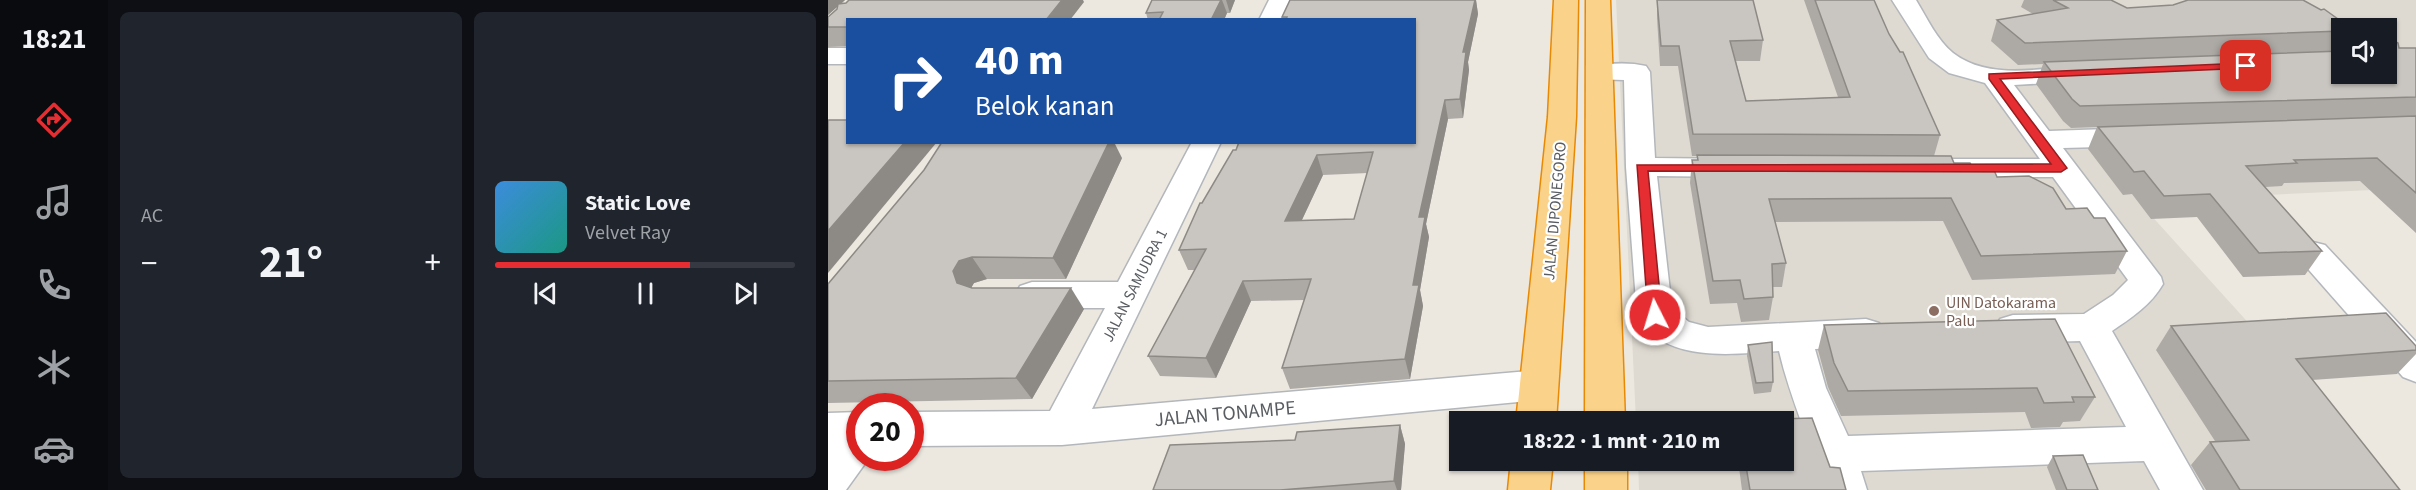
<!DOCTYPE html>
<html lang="id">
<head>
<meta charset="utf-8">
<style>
  body { margin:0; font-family:"Source Sans 3",sans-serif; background:#20242c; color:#f1f3f6; height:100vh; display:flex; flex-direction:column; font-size:22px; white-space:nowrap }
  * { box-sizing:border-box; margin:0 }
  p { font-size:20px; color:#9ea1a6 }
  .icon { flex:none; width:33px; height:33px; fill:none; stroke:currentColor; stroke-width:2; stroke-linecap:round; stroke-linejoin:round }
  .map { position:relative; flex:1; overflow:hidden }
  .details { display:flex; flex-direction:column; gap:12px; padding:12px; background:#0d0f14; width:720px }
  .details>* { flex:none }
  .hud { position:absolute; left:18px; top:18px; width:570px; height:126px; border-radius:0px; box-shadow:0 2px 4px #0004; background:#1a4fa0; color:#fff; overflow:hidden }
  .tools { position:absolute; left:1503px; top:18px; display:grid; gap:12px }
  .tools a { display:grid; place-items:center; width:66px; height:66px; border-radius:0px; background:#171b24; box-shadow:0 2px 4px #0004; font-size:30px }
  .speed { position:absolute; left:18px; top:393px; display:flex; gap:12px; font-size:30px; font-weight:700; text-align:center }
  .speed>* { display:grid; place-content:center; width:78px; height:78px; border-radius:50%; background:#171b24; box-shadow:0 2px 4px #0004; line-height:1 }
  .speed .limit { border:9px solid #d22; background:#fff; color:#111 }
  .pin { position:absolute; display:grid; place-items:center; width:51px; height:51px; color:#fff; margin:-26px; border-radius:12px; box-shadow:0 3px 9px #0006 }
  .me { position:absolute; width:66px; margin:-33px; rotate:355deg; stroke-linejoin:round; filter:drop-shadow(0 0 4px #0008) }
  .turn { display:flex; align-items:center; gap:21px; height:126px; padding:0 30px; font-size:27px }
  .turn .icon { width:78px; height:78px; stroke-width:2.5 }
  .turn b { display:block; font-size:42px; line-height:51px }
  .big { font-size:45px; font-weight:700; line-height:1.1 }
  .details .card { flex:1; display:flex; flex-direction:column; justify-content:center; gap:9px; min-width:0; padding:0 21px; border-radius:9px; background:#20242c }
  .song { display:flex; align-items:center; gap:18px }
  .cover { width:72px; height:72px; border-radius:9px; background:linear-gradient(135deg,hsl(210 70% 55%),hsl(170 70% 35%)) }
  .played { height:6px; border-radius:3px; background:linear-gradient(90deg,#e52d32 65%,#363941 65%) }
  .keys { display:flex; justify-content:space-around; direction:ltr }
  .heat { display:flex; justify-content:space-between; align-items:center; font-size:33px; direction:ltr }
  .details .tiles { flex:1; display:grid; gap:12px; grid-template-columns:repeat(2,1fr) }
  .trip { position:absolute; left:621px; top:411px; width:345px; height:60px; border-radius:0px; background:#171b24; box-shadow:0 2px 4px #0004; font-weight:700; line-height:60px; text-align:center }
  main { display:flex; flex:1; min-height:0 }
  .tab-bar { display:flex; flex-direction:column; width:108px; justify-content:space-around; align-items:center; background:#090b0e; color:#9ea1a6 }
  .tab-bar .icon { width:42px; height:42px }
  .tab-bar .current { color:#e52d32 }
  .tab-bar b { font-size:27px; color:#f1f3f6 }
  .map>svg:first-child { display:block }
  .education { fill:#dedad1; fill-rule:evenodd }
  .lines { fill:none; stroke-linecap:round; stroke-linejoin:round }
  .minor-casing { stroke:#b3b7bb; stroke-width:3 }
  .highway-casing { stroke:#e88904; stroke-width:3 }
  .minor { fill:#fff; fill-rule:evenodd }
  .highway { fill:#fbd289; fill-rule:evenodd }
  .wall { fill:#ada9a5; fill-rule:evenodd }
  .shaded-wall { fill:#8d8a86 }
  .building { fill:#c9c5c0; stroke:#8d8a86; stroke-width:1.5; fill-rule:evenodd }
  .route { fill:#e52d32; stroke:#951d20; stroke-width:1.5 }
  .education-dot { fill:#8d6e63; stroke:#fff; stroke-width:2 }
  .labels { text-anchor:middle; stroke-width:4.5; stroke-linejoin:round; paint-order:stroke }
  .street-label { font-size:16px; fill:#595d61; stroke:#fff }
  .education-label { font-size:16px; fill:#785e54; stroke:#fff; text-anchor:start }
  .near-street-label { font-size:20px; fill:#595d61; stroke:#fff }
</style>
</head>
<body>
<main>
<nav class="tab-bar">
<b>18:21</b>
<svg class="icon current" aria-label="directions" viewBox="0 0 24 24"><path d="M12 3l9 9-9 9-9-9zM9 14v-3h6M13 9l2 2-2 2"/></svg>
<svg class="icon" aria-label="music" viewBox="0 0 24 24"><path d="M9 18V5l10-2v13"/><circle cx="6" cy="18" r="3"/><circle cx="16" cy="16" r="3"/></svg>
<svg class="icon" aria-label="phone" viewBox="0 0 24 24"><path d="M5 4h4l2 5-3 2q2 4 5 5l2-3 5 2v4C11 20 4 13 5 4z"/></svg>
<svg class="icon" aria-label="climate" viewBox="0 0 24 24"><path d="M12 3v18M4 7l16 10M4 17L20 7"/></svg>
<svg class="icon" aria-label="car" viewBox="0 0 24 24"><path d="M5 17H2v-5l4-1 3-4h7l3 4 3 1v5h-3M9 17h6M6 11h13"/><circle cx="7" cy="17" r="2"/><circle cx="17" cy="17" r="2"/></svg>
</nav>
<section class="details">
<div class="tiles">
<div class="card"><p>AC</p>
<div class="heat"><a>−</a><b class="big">21°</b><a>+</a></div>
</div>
<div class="card">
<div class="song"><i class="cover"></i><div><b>Static Love</b><p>Velvet Ray</p></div></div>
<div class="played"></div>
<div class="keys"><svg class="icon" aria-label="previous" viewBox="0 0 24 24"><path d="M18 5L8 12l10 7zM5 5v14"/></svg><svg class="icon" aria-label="pause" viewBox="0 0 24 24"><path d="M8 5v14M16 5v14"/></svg><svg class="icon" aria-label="next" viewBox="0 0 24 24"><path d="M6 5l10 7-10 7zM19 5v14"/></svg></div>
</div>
</div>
</section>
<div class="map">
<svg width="1588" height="490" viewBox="0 0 1588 490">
  <rect width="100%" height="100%" fill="#ece8e0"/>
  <path class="education" d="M 788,0 L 1588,0 L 1588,188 L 1310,201 L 1572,490 L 811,490 L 810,461 L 956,460 L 956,422 L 808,421 ZM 1514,28 L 1558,28 L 1558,74 L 1514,74 Z"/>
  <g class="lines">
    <defs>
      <g id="minor">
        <polygon points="441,0 465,0 455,20 431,20"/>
        <path d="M 1064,0 L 1088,0 C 1099,18 1109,40 1125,53 C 1161,81 1215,68 1257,65 L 1266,67 L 1270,73 L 1266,79 L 1257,81 L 1186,85 L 1221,131 L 1310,128 L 1320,131 L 1324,137 L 1320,143 L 1310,146 L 1235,148 L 1333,277 L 1335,284 C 1323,305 1303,318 1284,331 L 1375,490 L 1332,490 L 1316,461 L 1033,471 L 1039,490 L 997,490 C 983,443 962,399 951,351 C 904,354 836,364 809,315 L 798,167 L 796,80 L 763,79 L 759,73 L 763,67 C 780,63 801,62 818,66 L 822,72 L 827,158 L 907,159 L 918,161 L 922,168 L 918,175 L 907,177 L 829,176 L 844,309 L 861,322 L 880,327 L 1038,319 L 1051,323 L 1056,333 L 1051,343 L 1038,347 L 987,349 L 998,388 L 1020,436 L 1298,427 L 1252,341 L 1185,343 L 1172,339 L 1167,329 L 1172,319 L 1185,315 L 1256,314 L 1285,295 L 1300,280 L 1225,177 L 1099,177 L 1088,175 L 1084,168 L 1088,161 L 1099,159 L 1212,159 L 1157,83 L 1121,73 L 1101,58 Z"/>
        <rect x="0" y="48" width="20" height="16"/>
        <polygon points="364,142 393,142 264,409 711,370 725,374 730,385 725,396 711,400 234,445 82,446 82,412 222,411 277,308 204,308 192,304 187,295 192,286 204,282 290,282"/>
        <polygon points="1485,242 1497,245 1588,342 1588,382 1575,377 1473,261 1468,253 1473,245"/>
        <polygon points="32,412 32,458 41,458 18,490 0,490 0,413"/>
      </g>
      <g id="highway">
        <polygon points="726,0 750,0 748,117 728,422 688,422 720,117"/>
        <polygon points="758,0 782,0 797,422 757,422"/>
        <polygon points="683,460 725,460 722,490 680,490"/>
        <rect x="757" y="460" width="42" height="30"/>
      </g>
    </defs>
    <use href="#minor" class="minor-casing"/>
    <use href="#highway" class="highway-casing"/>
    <use href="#minor" class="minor"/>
    <use href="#highway" class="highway"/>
  </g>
  <g class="wall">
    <polygon points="0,0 17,0 13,4 256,2 20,20 20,46 0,47 0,17 9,9 10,6 0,15"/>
    <polygon points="324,0 407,0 402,13 399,13 396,20 320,20 318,13"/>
    <path d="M 462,0 L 648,0 L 650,14 L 640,62 L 641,70 L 635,118 L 620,119 L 598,224 L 601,237 L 592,290 L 595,306 L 582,379 L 462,389 L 454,368 L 476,300 L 423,301 L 388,378 L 332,376 L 320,356 L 367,270 L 360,270 L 351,250 L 374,203 L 408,150 L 586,20 L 454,20 L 454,17 ZM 540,173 L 526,219 L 474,220 L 495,175 Z"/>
    <polygon points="829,0 935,40 932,61 908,61 918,101 1010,97 976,0 1046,0 1061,34 1112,135 1106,156 1147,171 1169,177 1238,209 1266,218 1299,251 1287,274 1144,280 1115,221 947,222 958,263 954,287 945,287 945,297 941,320 913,322 909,303 882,304 862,183 864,160 869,160 869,156 864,156 850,66 832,66 829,18"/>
    <polygon points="1196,0 1283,0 1299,8 1517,24 1543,28 1514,28 1514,74 1571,48 1588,48 1588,233 1532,181 1456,183 1454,186 1437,187 1494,251 1477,275 1415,277 1369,217 1323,219 1304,194 1295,195 1260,149 1269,127 1243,128 1235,121 1208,84 1215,64 1190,65 1163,41 1169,20 1205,14 1193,7"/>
    <polygon points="294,158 238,279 159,279 146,283 143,288 256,309 204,399 0,403 0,284"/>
    <polygon points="996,325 1267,397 1252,421 1235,422 1232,427 1203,428 1197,412 1013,416 1000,387 990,350"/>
    <polygon points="1343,326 1588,350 1588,354 1569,374 1484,380 1572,490 1378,490 1363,465 1382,442 1387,441 1328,350"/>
    <polygon points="920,345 945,382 943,392 926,394 919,356"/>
    <polygon points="984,418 1002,467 1012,468 1018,490 914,490 910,460 956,460 956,422 911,422 911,420"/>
    <polygon points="572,425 577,444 573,490 325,490 467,440"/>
    <polygon points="1225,456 1270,490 1228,490 1219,467"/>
  </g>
  <g class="shaded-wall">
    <polygon points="0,0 17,0 0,15"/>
    <polygon points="234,0 255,0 256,2 242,20 218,20"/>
    <polygon points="393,0 394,0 399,13 396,20 383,20"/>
    <polygon points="398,0 407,0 402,13"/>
    <polygon points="647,0 648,0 650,14 640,62 641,70 635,118 632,99 635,52"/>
    <polygon points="617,100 620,119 598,224 601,237 592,290 595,306 582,379 577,359 591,217"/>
    <polygon points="77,142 109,142 0,273 0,231"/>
    <polygon points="281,142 286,142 294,158 238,279 225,258"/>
    <polygon points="489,155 495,175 464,241 457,221"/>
    <polygon points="144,257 159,279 146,283 140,293 129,283 125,271 131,261"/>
    <polygon points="415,281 423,301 388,378 378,358"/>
    <polygon points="243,288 256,309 204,399 188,378"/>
    <polygon points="572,425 577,444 573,490 569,490 566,481"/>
  </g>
  <g class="building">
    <polygon points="21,0 234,0 218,20 20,20 20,27 0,27 0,17 9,9 10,4 18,3"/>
    <polygon points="324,0 393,0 383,20 331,20 335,12 318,13"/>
    <path d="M 462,0 L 647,0 L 635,52 L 638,52 L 632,99 L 617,100 L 591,217 L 597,217 L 585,285 L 591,285 L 577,359 L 454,368 L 483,279 L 415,281 L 378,358 L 320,356 L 378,249 L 351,250 L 372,203 L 374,203 L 405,150 L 408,150 L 411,142 L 586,142 L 586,20 L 458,20 L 459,17 L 454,17 ZM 545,152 L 526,219 L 457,221 L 489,155 Z"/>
    <polygon points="829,0 925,0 935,40 902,41 918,101 1022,97 987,0 1046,0 1061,34 1072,52 1075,52 1112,135 865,134 851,46 833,46"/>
    <polygon points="1225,0 1283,0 1299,8 1345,5 1360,0 1475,0 1493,10 1496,9 1517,24 1527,26 1530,21 1543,28 1514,28 1514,31 1197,43 1169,20 1240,8"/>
    <polygon points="1558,37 1570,43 1571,48 1588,48 1588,97 1252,106 1244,99 1216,62 1514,51 1514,74 1558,74"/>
    <polygon points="1588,116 1588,193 1549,158 1466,160 1469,163 1418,166 1494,251 1431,253 1382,194 1336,196 1316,171 1306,172 1270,127"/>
    <polygon points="0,120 20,120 20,142 77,142 0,231"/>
    <polygon points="114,142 281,142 225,258 144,257 131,261 125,271 129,283 144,288 243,288 188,378 0,381 0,284 96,170"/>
    <polygon points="869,155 1123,156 1126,163 1142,163 1147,171 1166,170 1169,177 1201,176 1225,188 1238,209 1259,208 1266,218 1277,218 1299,251 1153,256 1123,198 941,199 958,263 944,264 945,297 916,299 912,280 885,281 864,160 870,160"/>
    <polygon points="1558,313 1588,346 1588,350 1468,359 1572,490 1412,490 1382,442 1421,440 1343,326"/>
    <polygon points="1227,319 1267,397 1244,397 1246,402 1216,403 1209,388 1020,391 1006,363 996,325"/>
    <polygon points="944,342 945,382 928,383 920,345"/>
    <polygon points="984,418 1002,467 1012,468 1018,490 922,490 917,460 956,460 956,422 911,422 911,420"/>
    <polygon points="572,425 566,481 452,490 325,490 342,445 467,440 469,432"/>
    <polygon points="1255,455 1270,490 1239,490 1225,456"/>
  </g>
  <polygon class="route" points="1418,63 1423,66 1421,68 1172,79 1239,168 1233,172 820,171 834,315 827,320 820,315 809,165 1223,164 1161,79 1161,74"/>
  <circle class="education-dot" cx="1106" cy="311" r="6"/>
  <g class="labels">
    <g class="street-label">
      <text transform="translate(726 211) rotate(-85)" y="6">JALAN DIPONEGORO</text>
      <text transform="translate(306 285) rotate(-63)" y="6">JALAN SAMUDRA 1</text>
    </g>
    <g class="education-label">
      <text x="1118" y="308">UIN Datokarama<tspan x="1118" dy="18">Palu</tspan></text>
    </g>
    <g class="near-street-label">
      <text transform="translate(397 413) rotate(-5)" y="7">JALAN TONAMPE</text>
    </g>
  </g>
</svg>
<div class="tools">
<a><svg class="icon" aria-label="sound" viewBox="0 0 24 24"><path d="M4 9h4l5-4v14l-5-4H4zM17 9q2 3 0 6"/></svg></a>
</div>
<div class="speed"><div class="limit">20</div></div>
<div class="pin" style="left:1418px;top:66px;background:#d93025"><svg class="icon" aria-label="arrive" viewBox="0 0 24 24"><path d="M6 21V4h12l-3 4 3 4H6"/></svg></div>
<svg class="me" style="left:827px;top:315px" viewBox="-20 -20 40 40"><circle r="17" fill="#e52d32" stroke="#fff" stroke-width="3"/><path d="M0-11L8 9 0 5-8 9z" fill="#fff"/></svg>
<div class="trip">18:22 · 1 mnt · 210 m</div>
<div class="hud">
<div class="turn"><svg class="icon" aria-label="right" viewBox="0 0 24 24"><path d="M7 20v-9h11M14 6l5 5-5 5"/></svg><div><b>40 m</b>Belok kanan</div></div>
</div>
</div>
</main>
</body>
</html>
